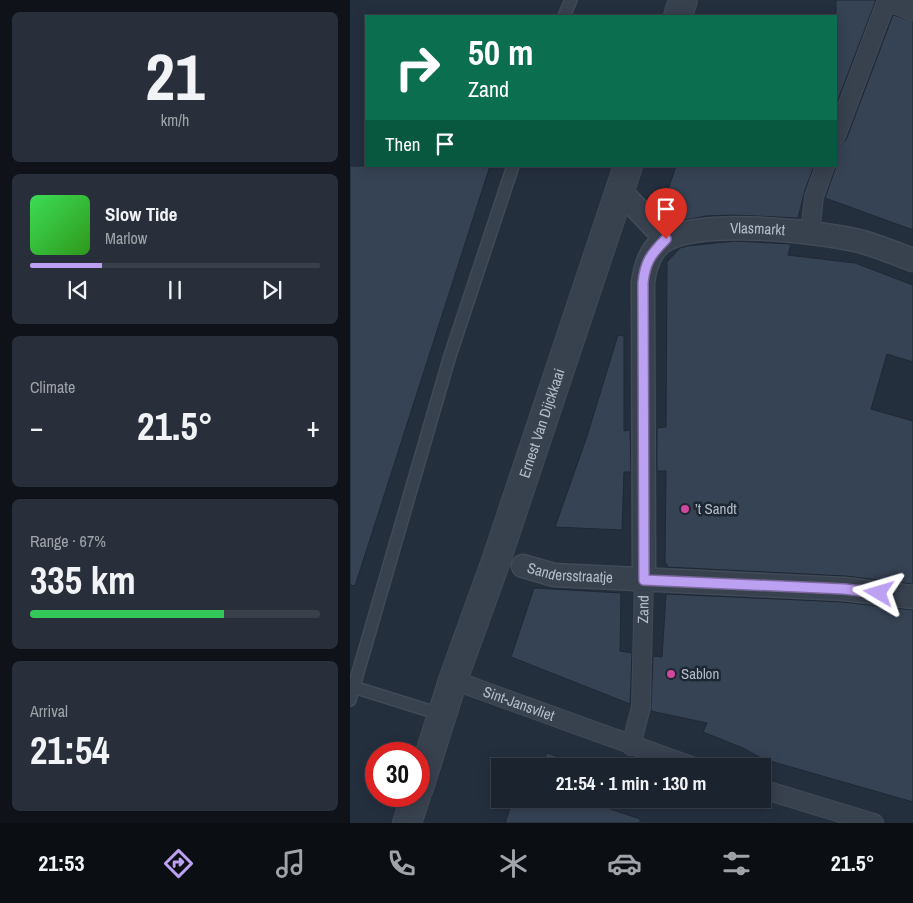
<!DOCTYPE html>
<html lang="en">
<head>
<meta charset="utf-8">
<style>
  body { margin:0; font-family:"Archivo Narrow",sans-serif; background:#282f3a; color:#f1f3f6; height:100vh; display:flex; flex-direction:column; font-size:19px; white-space:nowrap }
  * { box-sizing:border-box; margin:0 }
  p { font-size:16px; color:#a0a4aa }
  .icon { flex:none; width:28px; height:28px; fill:none; stroke:currentColor; stroke-width:2; stroke-linecap:round; stroke-linejoin:round }
  .map { position:relative; flex:1; overflow:hidden }
  .drawer { display:flex; flex-direction:column; gap:12px; padding:12px; background:#0f1319; width:350px }
  .drawer>* { flex:none }
  .hud { position:absolute; left:15px; top:15px; width:472px; height:152px; border-radius:0px; box-shadow:0 2px 12px #0003,0 0 0 1px #39404a; background:#0b6e4f; color:#fff; overflow:hidden }
  .speed { position:absolute; left:15px; top:742px; display:flex; gap:10px; font-size:25px; font-weight:700; text-align:center }
  .speed>* { display:grid; place-content:center; width:65px; height:65px; border-radius:50%; background:#1b232e; box-shadow:0 2px 12px #0003,0 0 0 1px #39404a; line-height:1 }
  .speed .limit { border:8px solid #d22; background:#fff; color:#111 }
  .pin { position:absolute; display:grid; place-items:center; width:42px; height:42px; color:#fff; margin:-51px -21px; border-radius:50% 50% 50% 0; rotate:-45deg; box-shadow:0 0 5px #0007 }
  .pin .icon { rotate:45deg }
  .me { position:absolute; width:55px; margin:-28px; rotate:277deg; stroke-linejoin:round; filter:drop-shadow(0 0 4px #0008) }
  .turn { display:flex; align-items:center; gap:18px; height:105px; padding:0 20px; font-size:22px }
  .turn .icon { width:65px; height:65px; stroke-width:2.5 }
  .turn b { display:block; font-size:35px; line-height:42px }
  .then { display:flex; align-items:center; height:48px; padding:0 20px; background:#0003; gap:10px; font-size:19px }
  .big { font-size:38px; font-weight:700; line-height:1.1 }
  .drawer .widget { flex:1; display:flex; flex-direction:column; justify-content:center; gap:8px; min-width:0; padding:0 18px; border-radius:8px; background:#282f3a }
  .drawer .dial { align-items:center; gap:0 }
  .dial b { font-size:65px; line-height:1 }
  .song { display:flex; align-items:center; gap:15px }
  .cover { width:60px; height:60px; border-radius:8px; background:linear-gradient(135deg,hsl(130 70% 55%),hsl(110 70% 35%)) }
  .played { height:5px; border-radius:2px; background:linear-gradient(90deg,#bca0f2 25%,#39404a 25%) }
  .keys { display:flex; justify-content:space-around; direction:ltr }
  .heat { display:flex; justify-content:space-between; align-items:center; font-size:28px; direction:ltr }
  .charge { height:8px; border-radius:4px; background:linear-gradient(90deg,#34c759 67%,#39404a 0) }
  .trip { position:absolute; left:141px; top:758px; width:280px; height:50px; border-radius:0px; background:#1b232e; box-shadow:0 2px 12px #0003,0 0 0 1px #39404a; font-weight:700; line-height:50px; text-align:center }
  .tabs { display:flex; height:80px; justify-content:space-around; align-items:center; background:#0b0e12; color:#a0a4aa }
  .tabs .icon { width:35px; height:35px }
  .tabs .on { color:#bca0f2 }
  .tabs b { font-size:22px; color:#f1f3f6 }
  main { display:flex; flex:1; min-height:0 }
  .map>svg:first-child { display:block }
  .building { fill:#364354; stroke:#1f2835 }
  .lines { fill:none; stroke-linecap:round; stroke-linejoin:round }
  .service-casing { stroke:#414a57; stroke-width:14 }
  .pedestrian-casing { stroke:#414a57; stroke-width:20 }
  .minor-casing { stroke:#414a57; stroke-width:25 }
  .tertiary-casing { stroke:#414a57; stroke-width:30 }
  .service { stroke:#38414e; stroke-width:11 }
  .pedestrian { stroke:#38414e; stroke-width:18 }
  .minor { stroke:#38414e; stroke-width:22 }
  .tertiary { stroke:#38414e; stroke-width:28 }
  .route-casing { stroke:#7a689d; stroke-width:12 }
  .route { stroke:#bca0f2; stroke-width:9 }
  .hotel-dot { fill:#d1479c; stroke:#1d2633; stroke-width:2 }
  .labels { text-anchor:middle; stroke-width:5; stroke-linejoin:round; paint-order:stroke }
  .street-label { font-size:15px; fill:#b4bcc9; stroke:#1d2633 }
  .poi-label { font-size:15px; fill:#b4bcc9; stroke:#1d2633; text-anchor:start }
</style>
</head>
<body>
<main>
<section class="drawer">
<div class="widget dial"><b>21</b><p>km/h</p></div>
<div class="widget">
<div class="song"><i class="cover"></i><div><b>Slow Tide</b><p>Marlow</p></div></div>
<div class="played"></div>
<div class="keys"><svg class="icon" aria-label="previous" viewBox="0 0 24 24"><path d="M18 5L8 12l10 7zM5 5v14"/></svg><svg class="icon" aria-label="pause" viewBox="0 0 24 24"><path d="M8 5v14M16 5v14"/></svg><svg class="icon" aria-label="next" viewBox="0 0 24 24"><path d="M6 5l10 7-10 7zM19 5v14"/></svg></div>
</div>
<div class="widget"><p>Climate</p>
<div class="heat"><a>−</a><b class="big">21.5°</b><a>+</a></div>
</div>
<div class="widget"><p>Range · 67%</p><b class="big">335 km</b><div class="charge"></div></div>
<div class="widget"><p>Arrival</p><b class="big">21:54</b></div>
</section>
<div class="map">
<svg width="563" height="823" viewBox="0 0 563 823">
  <rect width="100%" height="100%" fill="#242f3e"/>
  <g class="building">
    <polygon points="486,0 526,0 486,105"/>
    <polygon points="543,15 563,21 563,230 475,198 486,166 486,146 492,144 496,140"/>
    <polygon points="0,166 140,166 5,586 0,585"/>
    <polygon points="326,166 464,166 455,190 448,218 384,215 356,216 325,222 312,207"/>
    <polygon points="385,241 441,244 438,255 505,263 563,285 563,362 537,354 521,409 563,421 563,584 495,576 317,567 317,564 315,563 316,471 307,471 307,428 316,427 317,262 330,248 338,246"/>
    <polygon points="268,335 274,336 274,431 280,430 281,472 274,472 272,530 205,527 237,436"/>
    <polygon points="184,588 271,593 270,651 282,653 280,704 161,657"/>
    <polygon points="316,594 493,602 563,610 563,802 413,759 393,748 353,732 357,723 301,711 303,656 312,657"/>
    <polygon points="197,753 237,766 192,766"/>
    <polygon points="163,799 241,799 240,802 290,819 290,823 155,823"/>
  </g>
  <g class="lines">
    <defs>
      <g id="service">
        <polyline points="214,16 221,0"/>
        <polyline points="0,686 93,715"/>
        <polyline points="0,700 99,359 163,166"/>
      </g>
      <g id="pedestrian">
        <polyline points="536,1 563,11"/>
        <polyline points="486,136 537,0"/>
        <polyline points="460,233 464,197 475,166"/>
        <path id="s1" d="M 103,680 L 341,766"/>
        <path id="s2" d="M 281,746 L 291,707 L 294,580"/>
        <polyline points="412,789 524,823"/>
      </g>
      <g id="minor">
        <polyline points="270,191 316,239"/>
        <path id="s3" d="M 173,566 L 204,575 L 494,589 L 563,597"/>
        <path id="s4" d="M 294,580 L 293,283 C 295,267 301,247 317,239 C 356,219 471,231 513,242 C 530,247 547,254 563,260"/>
      </g>
      <g id="tertiary">
        <polyline points="328,16 333,0"/>
        <path id="s5" d="M 69,788 L 103,680 L 147,558 L 278,166"/>
        <polyline points="57,823 66,796"/>
      </g>
    </defs>
    <use href="#service" class="service-casing"/>
    <use href="#pedestrian" class="pedestrian-casing"/>
    <use href="#minor" class="minor-casing"/>
    <use href="#tertiary" class="tertiary-casing"/>
    <use href="#service" class="service"/>
    <use href="#pedestrian" class="pedestrian"/>
    <use href="#minor" class="minor"/>
    <use href="#tertiary" class="tertiary"/>
  </g>
  <g class="lines">
    <defs>
      <path id="route" d="M 316,239 C 301,254 295,262 293,283 L 294,580 L 494,589 L 529,593"/>
    </defs>
    <use href="#route" class="route-casing"/>
    <use href="#route" class="route"/>
  </g>
  <g class="hotel-dot">
    <circle cx="335" cy="509" r="5"/>
    <circle cx="321" cy="674" r="5"/>
  </g>
  <g class="labels">
    <g class="street-label">
      <text dy="5" stroke="none"><textPath href="#s4" startOffset="441">Vlasmarkt</textPath></text>
      <text dy="5" stroke="none"><textPath href="#s5" startOffset="385">Ernest Van Dijckkaai</textPath></text>
      <text dy="5" stroke="none"><textPath href="#s3" startOffset="48">Sandersstraatje</textPath></text>
      <text dy="5" stroke="none"><textPath href="#s2" startOffset="138">Zand</textPath></text>
      <text dy="5" stroke="none"><textPath href="#s1" startOffset="70">Sint-Jansvliet</textPath></text>
    </g>
    <g class="poi-label">
      <text x="345" y="514">’t Sandt</text>
      <text x="331" y="679">Sablon</text>
    </g>
  </g>
</svg>
<div class="speed"><div class="limit">30</div></div>
<div class="pin" style="left:316px;top:239px;background:#d93025"><svg class="icon" aria-label="arrive" viewBox="0 0 24 24"><path d="M6 21V4h12l-3 4 3 4H6"/></svg></div>
<svg class="me" style="left:529px;top:593px" viewBox="-20 -20 40 40"><path d="M0-17L14 15 0 8-14 15z" fill="#bca0f2" stroke="#fff" stroke-width="4"/></svg>
<div class="trip">21:54 · 1 min · 130 m</div>
<div class="hud">
<div class="turn"><svg class="icon" aria-label="right" viewBox="0 0 24 24"><path d="M7 20v-9h11M14 6l5 5-5 5"/></svg><div><b>50 m</b>Zand</div></div>
<div class="then">Then<svg class="icon" aria-label="arrive" viewBox="0 0 24 24"><path d="M6 21V4h12l-3 4 3 4H6"/></svg></div>
</div>
</div>
</main>
<nav class="tabs">
<b>21:53</b>
<svg class="icon on" aria-label="directions" viewBox="0 0 24 24"><path d="M12 3l9 9-9 9-9-9zM9 14v-3h6M13 9l2 2-2 2"/></svg>
<svg class="icon" aria-label="music" viewBox="0 0 24 24"><path d="M9 18V5l10-2v13"/><circle cx="6" cy="18" r="3"/><circle cx="16" cy="16" r="3"/></svg>
<svg class="icon" aria-label="phone" viewBox="0 0 24 24"><path d="M5 4h4l2 5-3 2q2 4 5 5l2-3 5 2v4C11 20 4 13 5 4z"/></svg>
<svg class="icon" aria-label="climate" viewBox="0 0 24 24"><path d="M12 3v18M4 7l16 10M4 17L20 7"/></svg>
<svg class="icon" aria-label="car" viewBox="0 0 24 24"><path d="M5 17H2v-5l4-1 3-4h7l3 4 3 1v5h-3M9 17h6M6 11h13"/><circle cx="7" cy="17" r="2"/><circle cx="17" cy="17" r="2"/></svg>
<svg class="icon" aria-label="filters" viewBox="0 0 24 24"><path d="M4 7h16M4 17h16"/><circle cx="9" cy="7" r="2"/><circle cx="15" cy="17" r="2"/></svg>
<b>21.5°</b>
</nav>
</body>
</html>
